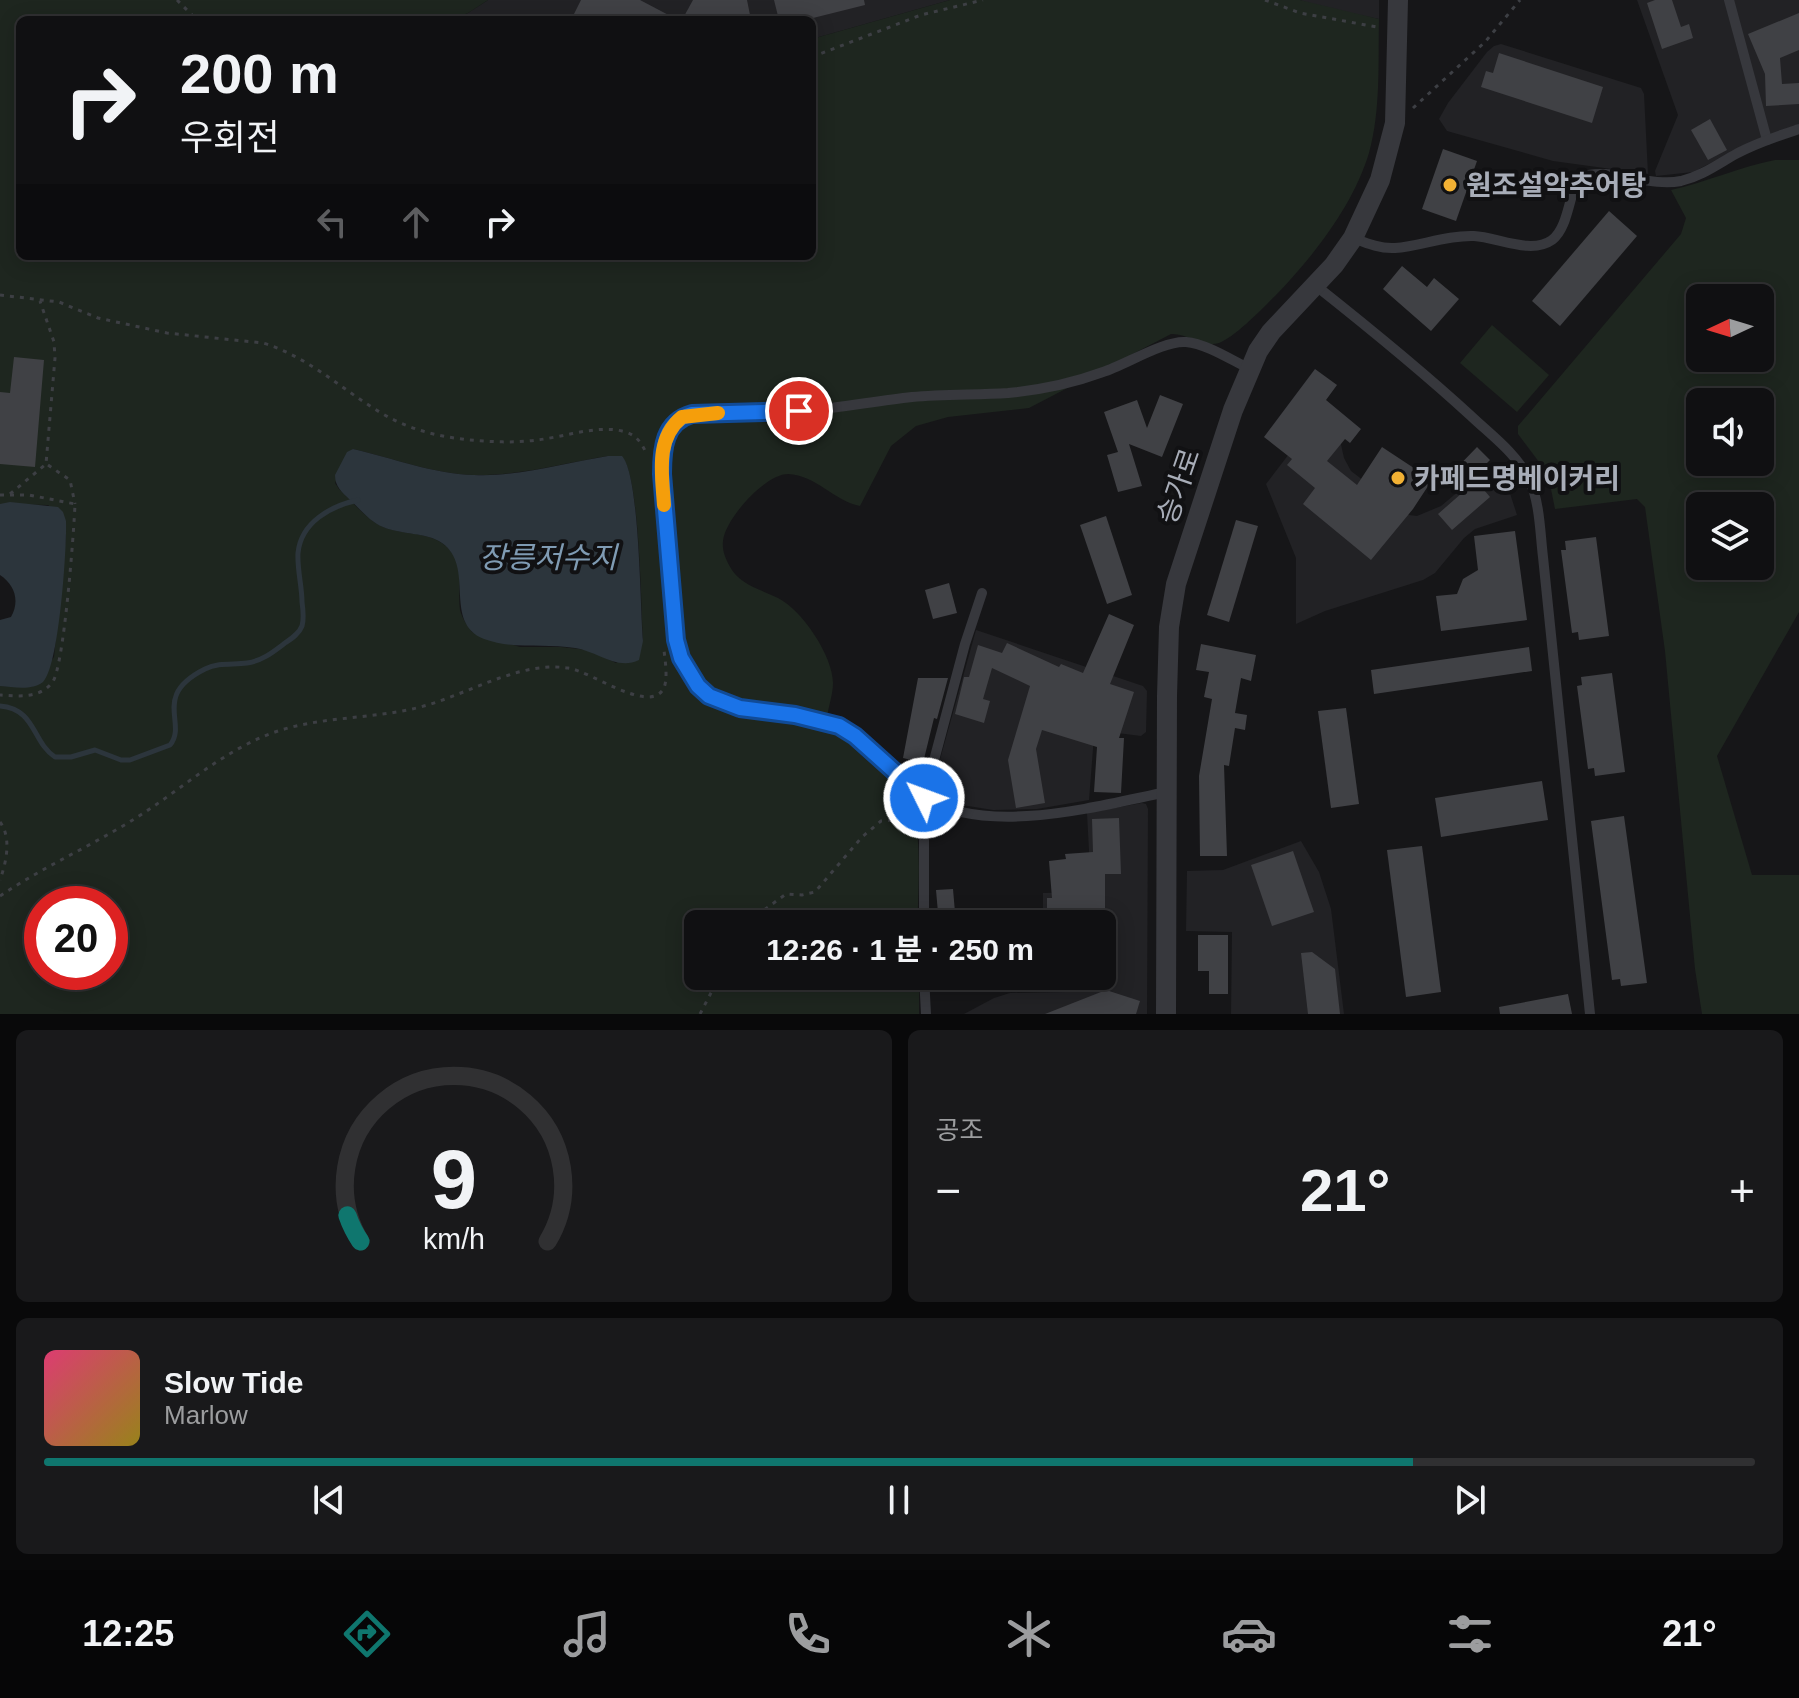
<!DOCTYPE html>
<html lang="ko">
<head>
<meta charset="utf-8">
<style>
  body { margin:0; font-family:Helvetica,"Noto Sans KR",sans-serif; background:#19191b; color:#f1f3f6; height:100vh; display:flex; flex-direction:column; font-size:30px; white-space:nowrap }
  * { box-sizing:border-box; margin:0 }
  p { font-size:26px; color:#9c9d9f }
  .icon { flex:none; width:44px; height:44px; fill:none; stroke:currentColor; stroke-width:2; stroke-linecap:round; stroke-linejoin:round }
  .map { position:relative; height:1014px; overflow:hidden }
  .details { display:flex; flex-direction:column; gap:16px; padding:16px; background:#09090a; flex:1 }
  .details>* { flex:none }
  .banner { position:absolute; left:16px; top:16px; width:800px; height:244px; border-radius:12px; box-shadow:0 4px 20px #0003,0 0 0 2px #303032; background:#101012; color:#f1f3f6; overflow:hidden }
  .needle { width:52px; rotate:266deg }
  .controls { position:absolute; left:1686px; top:284px; display:grid; gap:16px }
  .controls a { display:grid; place-items:center; width:88px; height:88px; border-radius:12px; background:#101012; box-shadow:0 4px 20px #0003,0 0 0 2px #303032; font-size:40px }
  .speed { position:absolute; left:24px; top:886px; display:flex; gap:16px; font-size:40px; font-weight:700; text-align:center }
  .speed>* { display:grid; place-content:center; width:104px; height:104px; border-radius:50%; background:#101012; box-shadow:0 4px 20px #0003,0 0 0 2px #303032; line-height:1 }
  .speed .limit { border:12px solid #d22; background:#fff; color:#111 }
  .pin { position:absolute; display:grid; place-items:center; width:68px; height:68px; color:#fff; margin:-34px; border:4px solid #fff; border-radius:50%; box-shadow:0 2px 8px #0007 }
  .me { position:absolute; width:88px; margin:-44px; rotate:312deg; stroke-linejoin:round; filter:drop-shadow(0 0 6px #0008) }
  .turn { display:flex; align-items:center; gap:28px; height:168px; padding:0 32px; font-size:36px }
  .turn .icon { width:104px; height:104px; stroke-width:2.5 }
  .turn b { display:block; font-size:56px; line-height:68px }
  .lanes { display:flex; align-items:center; height:76px; padding:0 32px; background:#0003; justify-content:center; gap:40px; direction:ltr }
  .lanes .off { opacity:.35 }
  .big { font-size:60px; font-weight:700; line-height:1.1 }
  .details .tile { flex:1; display:flex; flex-direction:column; justify-content:center; gap:12px; min-width:0; padding:0 28px; border-radius:12px; background:#19191b }
  .details .dial { align-items:center; gap:0 }
  .dial svg { height:208px; overflow:visible; fill:none; stroke:#303032; stroke-width:7; stroke-linecap:round; text-anchor:middle }
  .dial text { fill:#f1f3f6; stroke:none }
  .song { display:flex; align-items:center; gap:24px }
  .cover { width:96px; height:96px; border-radius:12px; background:linear-gradient(135deg,hsl(340 70% 55%),hsl(50 70% 35%)) }
  .played { height:8px; border-radius:4px; background:linear-gradient(90deg,#0f766e 80%,#303032 80%) }
  .keys { display:flex; justify-content:space-around; direction:ltr }
  .heat { display:flex; justify-content:space-between; align-items:center; font-size:44px; direction:ltr }
  .details .tiles { flex:1; display:grid; gap:16px; grid-template-columns:1fr 1fr }
  .tile:last-child { grid-column:span 2 }
  .trip { position:absolute; left:684px; top:910px; width:432px; height:80px; border-radius:12px; background:#101012; box-shadow:0 4px 20px #0003,0 0 0 2px #303032; font-weight:700; line-height:80px; text-align:center }
  .menu { display:flex; height:128px; justify-content:space-around; align-items:center; background:#060607; color:#9c9d9f }
  .menu .icon { width:56px; height:56px }
  .menu .selected { color:#0f766e }
  .menu b { font-size:36px; color:#f1f3f6 }
  .map>svg:first-child { display:block }
  .built { fill:#222225 }
  .green { fill:#1e261f; fill-rule:evenodd }
  .water { fill:#2c353c }
  .lines { fill:none; stroke-linecap:round; stroke-linejoin:round }
  .stream { stroke:#2c353c; stroke-width:5 }
  .building { fill:#404145 }
  .path { stroke:#3d3f44; stroke-width:3; stroke-dasharray:4 6; stroke-linecap:butt }
  .service { stroke:#37383d; stroke-width:10 }
  .minor { stroke:#37383d; stroke-width:20 }
  .route-casing { stroke:#114b97; stroke-width:20 }
  .route { stroke:#1a73e8; stroke-width:14 }
  .slow { stroke:#f59e0b; stroke-width:14 }
  .poi-dot { fill:#f2b134; stroke:#111113; stroke-width:3 }
  .labels { text-anchor:middle; stroke-width:8; stroke-linejoin:round; paint-order:stroke }
  .poi-label { font-size:28px; font-weight:bold; fill:#a8adb8; stroke:#111113; text-anchor:start }
  .street-label { font-size:28px; fill:#a8adb8; stroke:#111113 }
  .water-label { font-size:30px; font-style:italic; fill:#7f9bb3; stroke:#111113 }
</style>
</head>
<body>
<div class="map">
<svg width="1799" height="1014" viewBox="0 0 1799 1014">
  <rect width="100%" height="100%" fill="#161618"/>
  <g class="built">
    <polygon points="488,0 950,0 812,39 812,20 450,20 468,13"/>
    <polygon points="1300,0 1379,0 1379,19 1316,6"/>
    <polygon points="1637,0 1799,0 1799,124 1758,139 1693,172 1656,176 1655,171 1678,115"/>
    <polygon points="1501,44 1641,88 1644,94 1648,174 1553,161 1447,131 1439,119 1448,103 1487,52 1494,46"/>
    <polygon points="1315,420 1340,440 1344,458 1351,471 1409,515 1417,516 1441,506 1491,464 1507,484 1517,515 1475,529 1464,538 1435,573 1423,580 1325,611 1296,624 1296,558 1266,484"/>
    <polygon points="976,630 1143,686 1147,691 1146,732 1141,736 1102,731 1094,736 1089,800 1037,809 993,810 956,804 935,795 934,781"/>
    <polygon points="1142,803 1146,804 1148,809 1147,1014 964,1014 994,998 1010,993 1065,992 1080,986 1092,976 1102,976 1102,924 1043,924 1043,893 1088,892 1091,888 1087,813"/>
    <polygon points="1301,841 1319,872 1331,909 1344,1014 1231,1014 1232,932 1186,931 1187,871 1223,870"/>
  </g>
  <g class="green">
    <path d="M 0,0 L 488,0 L 468,13 L 450,20 L 20,20 L 20,256 L 812,256 L 812,39 L 950,0 L 1300,0 L 1379,19 C 1378,63 1381,110 1369,153 C 1353,206 1313,257 1275,296 C 1263,308 1235,337 1219,343 C 1203,348 1187,333 1171,334 L 1029,408 L 948,417 L 916,426 L 891,446 L 860,506 C 834,501 816,475 788,474 C 765,474 725,519 723,541 C 722,550 725,557 729,565 C 739,585 760,589 778,598 C 802,610 833,656 833,683 C 833,695 828,707 827,719 C 851,738 888,764 905,790 C 925,820 917,888 918,924 L 698,924 L 698,976 L 919,976 L 919,1014 L 0,1014 L 0,686 L 32,687 L 54,657 L 66,535 L 66,521 L 48,505 L 0,504 ZM 353,449 C 393,458 433,474 474,475 C 519,476 564,463 608,456 L 622,457 C 640,475 641,609 643,641 L 616,663 L 588,650 L 561,647 L 520,647 L 472,632 C 467,625 462,618 460,610 C 457,589 465,568 450,550 C 433,530 402,536 381,526 C 365,518 352,501 339,489 L 335,483 ZM 42,904 L 110,904 L 110,972 L 42,972 Z"/>
    <path d="M 1775,160 L 1799,160 L 1799,612 L 1717,756 L 1752,875 L 1799,875 L 1799,1014 L 1702,1014 L 1695,969 L 1665,651 L 1645,507 L 1637,499 L 1555,509 L 1548,474 L 1518,434 L 1518,426 L 1681,234 L 1686,218 L 1671,190 C 1707,182 1739,167 1775,160 ZM 1700,298 L 1760,298 L 1760,358 L 1700,358 ZM 1700,402 L 1760,402 L 1760,462 L 1700,462 ZM 1700,506 L 1760,506 L 1760,566 L 1700,566 Z"/>
    <polygon points="1492,325 1549,375 1517,412 1460,363"/>
  </g>
  <g class="water">
    <path d="M 353,449 C 393,458 433,474 474,475 C 519,477 564,463 608,456 L 622,456 C 640,475 640,608 643,641 L 639,660 C 617,671 597,651 575,648 C 544,643 514,650 484,639 C 442,622 476,567 442,543 C 426,532 402,535 383,527 C 370,522 360,509 350,500 C 342,492 335,487 335,475 L 347,452 Z"/>
    <path d="M 10,502 L 58,507 L 63,512 L 66,521 C 67,548 59,668 43,682 C 32,691 13,687 0,686 L 0,620 L 11,617 C 20,601 15,585 0,575 L 0,504 Z"/>
  </g>
  <g class="lines">
    <path class="stream" d="M 0,706 C 36,709 32,742 55,757 L 71,757 L 95,750 L 121,760 L 130,760 L 170,745 C 188,723 151,696 205,669 C 219,662 233,665 247,663 C 262,661 273,652 285,643 C 291,639 299,634 302,626 C 304,619 303,609 302,602 C 302,586 297,569 298,553 C 301,522 331,506 358,500"/>
  </g>
  <g class="building">
    <polygon points="581,0 640,0 678,20 571,20"/>
    <polygon points="693,0 747,0 751,20 682,20"/>
    <polygon points="774,0 864,0 865,5 805,20 779,20"/>
    <polygon points="1655,0 1672,0 1681,27 1689,24 1693,38 1662,49 1647,3"/>
    <polygon points="1799,13 1799,50 1780,58 1782,84 1799,83 1799,104 1766,106 1765,74 1748,34"/>
    <polygon points="1499,53 1603,87 1592,123 1481,87 1486,71 1493,73"/>
    <polygon points="1710,119 1727,150 1708,160 1691,130"/>
    <polygon points="1443,149 1477,161 1456,221 1422,209"/>
    <polygon points="1609,211 1637,236 1560,326 1532,301"/>
    <polygon points="1402,266 1427,287 1434,278 1459,299 1431,331 1383,289"/>
    <polygon points="14,357 44,360 35,467 0,464 0,392 10,393"/>
    <polygon points="1315,369 1337,385 1326,400 1361,429 1350,443 1345,439 1327,461 1357,485 1382,447 1432,480 1413,509 1371,560 1303,504 1315,488 1287,465 1292,459 1264,437"/>
    <polygon points="1160,395 1183,404 1162,457 1129,444 1142,486 1118,492 1107,455 1118,452 1104,412 1137,400 1147,428"/>
    <polygon points="1477,447 1490,460 1473,477 1490,497 1452,530 1438,514 1462,493 1447,478"/>
    <polygon points="1106,516 1132,595 1107,604 1080,525"/>
    <polygon points="1236,520 1258,526 1229,622 1207,615"/>
    <polygon points="1515,531 1527,620 1441,631 1436,596 1457,594 1463,579 1478,570 1474,536"/>
    <polygon points="1596,537 1609,636 1579,640 1578,632 1572,633 1561,550 1566,550 1565,541"/>
    <polygon points="949,583 957,613 933,619 925,590"/>
    <polygon points="1109,614 1134,625 1110,684 1134,692 1119,738 1124,738 1121,793 1094,792 1097,747 1042,730 1036,749 1045,803 1016,808 1008,760 1030,686 992,668 983,699 990,701 984,723 955,714 964,677 969,677 978,645 1002,653 1007,643 1059,667 1061,664 1083,673"/>
    <polygon points="1201,644 1256,655 1251,681 1241,678 1235,713 1247,715 1245,730 1235,728 1229,766 1224,765 1227,856 1200,856 1199,776 1212,699 1204,697 1209,672 1196,670"/>
    <polygon points="1529,647 1532,671 1374,694 1371,670"/>
    <polygon points="1612,673 1625,772 1595,776 1594,768 1588,769 1577,686 1582,685 1581,677"/>
    <polygon points="918,678 948,678 937,719 934,718 923,763 903,758"/>
    <polygon points="1346,708 1359,804 1331,808 1318,711"/>
    <polygon points="1542,781 1548,820 1441,837 1435,798"/>
    <polygon points="1624,816 1647,983 1621,986 1620,979 1612,980 1591,821"/>
    <polygon points="1119,818 1121,874 1105,874 1105,924 1047,924 1047,898 1052,898 1049,861 1066,859 1065,854 1093,852 1092,819"/>
    <polygon points="1422,846 1441,992 1406,997 1387,850"/>
    <polygon points="1293,851 1314,912 1272,926 1251,865"/>
    <polygon points="953,889 956,924 939,924 936,890"/>
    <polygon points="1198,935 1228,935 1228,994 1209,994 1209,971 1198,971"/>
    <polygon points="1312,952 1335,969 1340,1014 1308,1014 1301,953"/>
    <polygon points="1106,990 1140,1001 1136,1014 1045,1014"/>
    <polygon points="1568,994 1572,1014 1500,1014 1499,1007"/>
  </g>
  <g class="lines">
    <g class="path">
      <polyline points="177,0 197,20"/>
      <polyline points="1265,0 1300,13 1377,27"/>
      <polyline points="812,57 921,15 983,0"/>
      <polyline points="1413,108 1485,42 1520,0"/>
      <path d="M 0,295 L 59,302 L 98,318 L 167,333 L 263,343 C 309,357 342,390 383,414 C 410,430 440,437 470,440 C 492,442 515,443 537,440 C 564,437 596,425 622,431 C 636,434 642,443 647,455"/>
      <polyline points="48,465 70,480 75,504"/>
      <polyline points="10,494 46,464 55,358 54,342 40,301"/>
      <path d="M 0,495 L 29,495 L 75,504 C 74,530 64,669 52,683 C 38,699 19,696 0,695"/>
      <path d="M 0,822 C 12,838 6,863 0,880"/>
      <path d="M 0,896 C 43,867 87,848 131,821 C 179,792 221,751 275,732 C 318,717 367,719 412,709 C 445,702 476,685 509,675 C 527,669 548,665 568,668 C 590,671 646,712 662,691 C 669,683 665,660 664,650"/>
      <polyline points="751,924 760,913 786,894 802,895 815,892 862,837 881,821 896,820 909,807"/>
      <polyline points="700,1014 714,987 716,976"/>
    </g>
    <g class="service">
      <polyline points="1729,0 1767,140"/>
      <path d="M 1353,238 C 1366,243 1380,249 1395,248 C 1421,246 1446,235 1474,236 C 1497,237 1531,255 1552,240 C 1568,228 1569,196 1578,178 C 1610,165 1647,188 1681,181 C 1702,176 1718,164 1736,154 C 1756,143 1778,136 1799,129"/>
      <path d="M 1315,285 C 1368,327 1421,370 1471,416 C 1491,435 1516,453 1529,479 C 1540,502 1540,532 1543,557 L 1590,1014"/>
      <path d="M 1167,792 C 1097,806 988,837 923,797 C 892,778 872,744 839,726 C 812,711 775,714 745,709 C 659,695 670,584 665,517 C 663,488 651,439 679,419 C 698,406 732,413 754,413 C 807,414 859,403 912,397 C 944,394 976,395 1008,393 C 1040,390 1073,383 1103,372 C 1125,365 1165,340 1186,342 C 1207,344 1231,360 1250,369"/>
      <polyline points="924,924 924,798 965,644 982,593"/>
      <polyline points="924,976 926,1014"/>
    </g>
    <polyline class="minor" points="1166,1014 1167,696 1169,627 1176,584 1233,410 1258,351 1271,332 1334,265 1353,238 1380,180 1395,123 1398,0"/>
  </g>
  <g class="lines">
    <defs>
      <path id="route" d="M 799,411 L 692,414 C 664,422 662,448 662,474 L 676,640 L 681,658 L 698,686 L 709,696 L 740,708 L 795,715 L 839,726 L 855,736 L 924,798"/>
    </defs>
    <use href="#route" class="route-casing"/>
    <use href="#route" class="route"/>
    <path class="slow" d="M 664,505 C 662,474 655,439 682,417 L 718,413"/>
  </g>
  <g class="poi-dot">
    <circle cx="1450" cy="185" r="8"/>
    <circle cx="1398" cy="478" r="8"/>
  </g>
  <g class="labels">
    <g class="poi-label">
      <text x="1466" y="195">원조설악추어탕</text>
      <text x="1414" y="488">카페드명베이커리</text>
    </g>
    <g class="street-label">
      <text transform="translate(1178 486) rotate(-71)" y="10">승가로</text>
    </g>
    <g class="water-label">
      <text x="548" y="568">장릉저수지</text>
    </g>
  </g>
</svg>
<div class="controls">
<a><svg class="needle" viewBox="-14 -14 28 28"><path d="M0-13l5 13h-10z" fill="#e53935"/><path d="M0 13l5-13h-10z" fill="#9c9d9f"/></svg></a>
<a><svg class="icon" aria-label="sound" viewBox="0 0 24 24"><path d="M4 9h4l5-4v14l-5-4H4zM17 9q2 3 0 6"/></svg></a>
<a><svg class="icon" aria-label="layers" viewBox="0 0 24 24"><path d="M12 4l9 5-9 5-9-5zM3 14l9 5 9-5"/></svg></a>
</div>
<div class="speed"><div class="limit">20</div></div>
<div class="pin" style="left:799px;top:411px;background:#d93025"><svg class="icon" aria-label="arrive" viewBox="0 0 24 24"><path d="M6 21V4h12l-3 4 3 4H6"/></svg></div>
<svg class="me" style="left:924px;top:798px" viewBox="-20 -20 40 40"><circle r="17" fill="#1a73e8" stroke="#fff" stroke-width="3"/><path d="M0-11L8 9 0 5-8 9z" fill="#fff"/></svg>
<div class="trip">12:26 · 1 분 · 250 m</div>
<div class="banner">
<div class="turn"><svg class="icon" aria-label="right" viewBox="0 0 24 24"><path d="M7 20v-9h11M14 6l5 5-5 5"/></svg><div><b>200 m</b>우회전</div></div>
<div class="lanes"><svg class="icon off" aria-label="left" viewBox="0 0 24 24"><path d="M17 20v-9H6M10 6l-5 5 5 5"/></svg><svg class="icon off" aria-label="ahead" viewBox="0 0 24 24"><path d="M12 20V5M6 11l6-6 6 6"/></svg><svg class="icon" aria-label="right" viewBox="0 0 24 24"><path d="M7 20v-9h11M14 6l5 5-5 5"/></svg></div>
</div>
</div>
<section class="details">
<div class="tiles">
<div class="tile dial"><svg viewBox="0 0 100 80">
<path d="M14 69A42 42 0 1 1 86 69"/>
<path d="M14 69A42 42 0 0 1 9 59" stroke="#0f766e"/>
<text x="50" y="56" font-size="32" font-weight="700">9</text>
<text x="50" y="72" font-size="11">km/h</text>
</svg></div>
<div class="tile"><p>공조</p>
<div class="heat"><a>−</a><b class="big">21°</b><a>+</a></div>
</div>
<div class="tile">
<div class="song"><i class="cover"></i><div><b>Slow Tide</b><p>Marlow</p></div></div>
<div class="played"></div>
<div class="keys"><svg class="icon" aria-label="previous" viewBox="0 0 24 24"><path d="M18 5L8 12l10 7zM5 5v14"/></svg><svg class="icon" aria-label="pause" viewBox="0 0 24 24"><path d="M8 5v14M16 5v14"/></svg><svg class="icon" aria-label="next" viewBox="0 0 24 24"><path d="M6 5l10 7-10 7zM19 5v14"/></svg></div>
</div>
</div>
</section>
<nav class="menu">
<b>12:25</b>
<svg class="icon selected" aria-label="directions" viewBox="0 0 24 24"><path d="M12 3l9 9-9 9-9-9zM9 14v-3h6M13 9l2 2-2 2"/></svg>
<svg class="icon" aria-label="music" viewBox="0 0 24 24"><path d="M9 18V5l10-2v13"/><circle cx="6" cy="18" r="3"/><circle cx="16" cy="16" r="3"/></svg>
<svg class="icon" aria-label="phone" viewBox="0 0 24 24"><path d="M5 4h4l2 5-3 2q2 4 5 5l2-3 5 2v4C11 20 4 13 5 4z"/></svg>
<svg class="icon" aria-label="climate" viewBox="0 0 24 24"><path d="M12 3v18M4 7l16 10M4 17L20 7"/></svg>
<svg class="icon" aria-label="car" viewBox="0 0 24 24"><path d="M5 17H2v-5l4-1 3-4h7l3 4 3 1v5h-3M9 17h6M6 11h13"/><circle cx="7" cy="17" r="2"/><circle cx="17" cy="17" r="2"/></svg>
<svg class="icon" aria-label="filters" viewBox="0 0 24 24"><path d="M4 7h16M4 17h16"/><circle cx="9" cy="7" r="2"/><circle cx="15" cy="17" r="2"/></svg>
<b>21°</b>
</nav>
</body>
</html>
